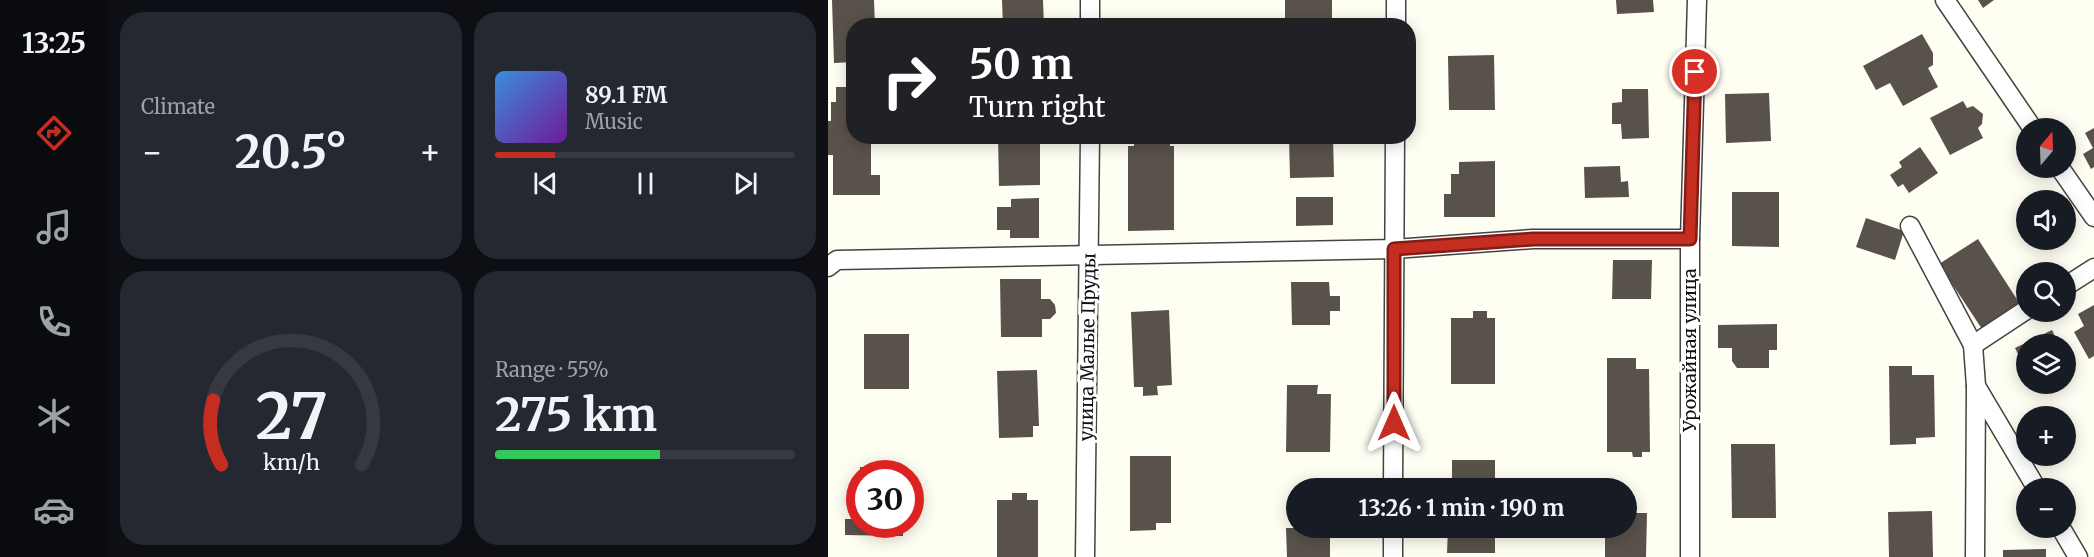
<!DOCTYPE html>
<html lang="en">
<head>
<meta charset="utf-8">
<style>
  body { margin:0; font-family:Merriweather,serif; background:#242831; color:#f1f3f6; height:100vh; display:flex; flex-direction:column; font-size:22px; white-space:nowrap }
  * { box-sizing:border-box; margin:0 }
  p { font-size:20px; color:#9ea1a6 }
  .icon { flex:none; width:33px; height:33px; fill:none; stroke:currentColor; stroke-width:2; stroke-linecap:round; stroke-linejoin:round }
  .map { position:relative; flex:1; overflow:hidden }
  .sheet { display:flex; flex-direction:column; gap:12px; padding:12px; background:#0d0f14; width:720px }
  .sheet>* { flex:none }
  .top-card { position:absolute; left:18px; top:18px; width:570px; height:126px; border-radius:24px; box-shadow:0 3px 15px #0003; background:#202124; color:#fff; overflow:hidden }
  .needle { width:39px; rotate:19deg }
  .fabs { position:absolute; left:1188px; top:118px; display:grid; gap:12px }
  .fabs a { display:grid; place-items:center; width:60px; height:60px; border-radius:50%; background:#171b24; box-shadow:0 3px 15px #0003; font-size:30px }
  .speed { position:absolute; left:18px; top:460px; display:flex; gap:12px; font-size:30px; font-weight:700; text-align:center }
  .speed>* { display:grid; place-content:center; width:78px; height:78px; border-radius:50%; background:#171b24; box-shadow:0 3px 15px #0003; line-height:1 }
  .speed .limit { border:9px solid #d22; background:#fff; color:#111 }
  .pin { position:absolute; display:grid; place-items:center; width:51px; height:51px; color:#fff; margin:-26px; border:3px solid #fff; border-radius:50%; box-shadow:0 2px 6px #0007 }
  .me { position:absolute; width:66px; margin:-33px; rotate:0deg; stroke-linejoin:round; filter:drop-shadow(0 0 4px #0008) }
  .turn { display:flex; align-items:center; gap:21px; height:126px; padding:0 24px; font-size:27px }
  .turn .icon { width:78px; height:78px; stroke-width:2.5 }
  .turn b { display:block; font-size:42px; line-height:51px }
  .big { font-size:45px; font-weight:700; line-height:1.1 }
  .sheet .card { flex:1; display:flex; flex-direction:column; justify-content:center; gap:9px; min-width:0; padding:0 21px; border-radius:24px; background:#242831 }
  .sheet .dial { align-items:center; gap:0 }
  .dial svg { height:156px; overflow:visible; fill:none; stroke:#363941; stroke-width:7; stroke-linecap:round; text-anchor:middle }
  .dial text { fill:#f1f3f6; stroke:none }
  .song { display:flex; align-items:center; gap:18px }
  .cover { width:72px; height:72px; border-radius:9px; background:linear-gradient(135deg,hsl(210 70% 55%),hsl(280 70% 35%)) }
  .played { height:6px; border-radius:3px; background:linear-gradient(90deg,#c62d21 20%,#363941 20%) }
  .keys { display:flex; justify-content:space-around; direction:ltr }
  .heat { display:flex; justify-content:space-between; align-items:center; font-size:33px; direction:ltr }
  .charge { height:9px; border-radius:4px; background:linear-gradient(90deg,#34c759 55%,#363941 0) }
  .sheet .tiles { flex:1; display:grid; gap:12px; grid-template-columns:repeat(2,1fr) }
  .trip { position:absolute; left:458px; top:478px; width:351px; height:60px; border-radius:30px; background:#171b24; box-shadow:0 3px 15px #0003; font-weight:700; line-height:60px; text-align:center }
  main { display:flex; flex:1; min-height:0 }
  .tab-bar { display:flex; flex-direction:column; width:108px; justify-content:space-around; align-items:center; background:#090b0e; color:#9ea1a6 }
  .tab-bar .icon { width:42px; height:42px }
  .tab-bar .current { color:#c62d21 }
  .tab-bar b { font-size:27px; color:#f1f3f6 }
  .map>svg:first-child { display:block }
  .building { fill:#59524b }
  .lines { fill:none; stroke-linecap:round; stroke-linejoin:round }
  .street-casing { stroke:#434343; stroke-width:21 }
  .street { stroke:#fff; stroke-width:18 }
  .route-casing { stroke:#811d15; stroke-width:15 }
  .route { stroke:#c62d21; stroke-width:10 }
  .labels { text-anchor:middle; stroke-width:6; stroke-linejoin:round; paint-order:stroke }
  .street-label { font-size:18px; fill:#101010; stroke:#fff }
</style>
</head>
<body>
<main>
<nav class="tab-bar">
<b>13:25</b>
<svg class="icon current" aria-label="directions" viewBox="0 0 24 24"><path d="M12 3l9 9-9 9-9-9zM9 14v-3h6M13 9l2 2-2 2"/></svg>
<svg class="icon" aria-label="music" viewBox="0 0 24 24"><path d="M9 18V5l10-2v13"/><circle cx="6" cy="18" r="3"/><circle cx="16" cy="16" r="3"/></svg>
<svg class="icon" aria-label="phone" viewBox="0 0 24 24"><path d="M5 4h4l2 5-3 2q2 4 5 5l2-3 5 2v4C11 20 4 13 5 4z"/></svg>
<svg class="icon" aria-label="climate" viewBox="0 0 24 24"><path d="M12 3v18M4 7l16 10M4 17L20 7"/></svg>
<svg class="icon" aria-label="car" viewBox="0 0 24 24"><path d="M5 17H2v-5l4-1 3-4h7l3 4 3 1v5h-3M9 17h6M6 11h13"/><circle cx="7" cy="17" r="2"/><circle cx="17" cy="17" r="2"/></svg>
</nav>
<section class="sheet">
<div class="tiles">
<div class="card"><p>Climate</p>
<div class="heat"><a>−</a><b class="big">20.5°</b><a>+</a></div>
</div>
<div class="card">
<div class="song"><i class="cover"></i><div><b>89.1 FM</b><p>Music</p></div></div>
<div class="played"></div>
<div class="keys"><svg class="icon" aria-label="previous" viewBox="0 0 24 24"><path d="M18 5L8 12l10 7zM5 5v14"/></svg><svg class="icon" aria-label="pause" viewBox="0 0 24 24"><path d="M8 5v14M16 5v14"/></svg><svg class="icon" aria-label="next" viewBox="0 0 24 24"><path d="M6 5l10 7-10 7zM19 5v14"/></svg></div>
</div>
<div class="card dial"><svg viewBox="0 0 100 80">
<path d="M14 69A42 42 0 1 1 86 69"/>
<path d="M14 69A42 42 0 0 1 10 36" stroke="#c62d21"/>
<text x="50" y="56" font-size="32" font-weight="700">27</text>
<text x="50" y="72" font-size="11">km/h</text>
</svg></div>
<div class="card"><p>Range · 55%</p><b class="big">275 km</b><div class="charge"></div></div>
</div>
</section>
<div class="map">
<svg width="1266" height="557" viewBox="0 0 1266 557">
  <rect width="100%" height="100%" fill="#fffef2"/>
  <g class="building">
    <polygon points="4,0 46,0 47,26 26,26 26,62 6,63"/>
    <polygon points="174,0 215,0 216,26 175,26"/>
    <rect x="457" y="0" width="47" height="26"/>
    <polygon points="788,0 825,0 826,12 789,14"/>
    <polygon points="1150,0 1166,0 1155,8"/>
    <polygon points="1094,34 1105,53 1105,65 1100,68 1110,87 1075,106 1062,83 1048,90 1035,66"/>
    <polygon points="666,55 667,110 621,110 620,56"/>
    <polygon points="8,87 26,87 26,136 43,136 43,175 52,175 52,195 5,195 5,155 0,155 0,121 3,121 3,102 8,102"/>
    <polygon points="794,89 820,89 821,138 794,139 793,124 784,124 784,103 794,102"/>
    <polygon points="941,93 943,141 898,143 897,94"/>
    <polygon points="1135,101 1139,108 1145,106 1155,114 1154,124 1150,128 1155,138 1122,155 1102,118"/>
    <polygon points="1266,128 1266,167 1263,169 1255,154 1265,148 1257,133"/>
    <polygon points="170,136 212,136 212,185 171,186"/>
    <polygon points="306,136 342,136 342,146 346,146 346,230 300,231 300,146 306,146"/>
    <polygon points="461,136 505,136 506,177 462,178"/>
    <polygon points="1092,147 1110,173 1081,193 1075,184 1070,187 1062,175 1074,167 1071,162"/>
    <polygon points="667,161 667,217 616,217 616,194 623,194 623,174 631,174 631,162"/>
    <polygon points="792,166 793,182 800,181 801,197 757,198 756,167"/>
    <polygon points="904,192 951,192 951,247 904,246"/>
    <polygon points="468,197 505,197 505,225 468,226"/>
    <polygon points="211,198 211,238 182,238 182,230 169,230 169,207 183,207 183,199"/>
    <polygon points="1038,218 1076,231 1067,260 1028,247"/>
    <polygon points="1150,239 1192,304 1154,329 1111,264"/>
    <polygon points="785,260 824,260 823,299 784,299"/>
    <polygon points="172,279 213,279 213,299 222,299 227,305 228,313 222,319 214,319 214,337 173,337"/>
    <polygon points="463,282 501,282 502,296 512,296 512,311 502,311 502,325 464,325"/>
    <polygon points="1266,305 1266,356 1261,359 1246,332 1256,326 1250,314"/>
    <polygon points="341,310 344,385 329,386 330,395 315,396 315,387 306,387 303,312"/>
    <polygon points="645,311 659,311 659,318 667,318 667,384 623,384 623,318 645,318"/>
    <polygon points="949,324 949,350 941,350 941,368 909,368 904,361 904,348 890,348 890,325"/>
    <polygon points="1224,330 1231,345 1198,345 1198,370 1187,348"/>
    <rect x="36" y="334" width="45" height="55"/>
    <polygon points="779,358 808,358 808,369 821,369 822,452 814,452 814,457 805,457 804,452 779,452"/>
    <polygon points="1061,366 1084,366 1084,375 1106,375 1107,437 1088,438 1088,444 1062,445"/>
    <polygon points="209,370 211,426 205,426 205,437 171,438 169,371"/>
    <polygon points="459,385 490,385 489,394 503,394 502,452 458,452"/>
    <polygon points="903,444 947,444 948,518 904,518"/>
    <polygon points="302,456 343,456 343,523 328,523 328,530 302,531"/>
    <rect x="624" y="460" width="43" height="29"/>
    <polygon points="32,467 75,468 75,474 32,474"/>
    <polygon points="184,493 199,493 199,500 210,500 210,557 169,557 169,500 184,500"/>
    <polygon points="1104,511 1105,557 1061,557 1060,512"/>
    <polygon points="798,513 819,513 818,557 777,557 777,528 798,528"/>
    <polygon points="17,519 32,519 32,525 75,525 75,536 17,535"/>
    <polygon points="458,528 490,528 490,535 502,535 502,557 459,557"/>
    <polygon points="620,528 667,528 667,553 619,553"/>
    <polygon points="1218,549 1218,557 1175,557 1175,550"/>
  </g>
  <g class="lines">
    <defs>
      <g id="street">
        <polyline points="1117,0 1205,129"/>
        <polyline points="262,26 262,0"/>
        <polyline points="568,26 568,0"/>
        <polyline points="1232,168 1266,217"/>
        <polyline points="1082,226 1145,345 1148,386 1209,489"/>
        <polyline points="0,267 9,260 566,249 705,239 862,239"/>
        <polyline points="1238,286 1266,268"/>
        <polyline points="1145,345 1198,310"/>
        <polyline points="565,489 567,136"/>
        <polyline points="1233,528 1250,557"/>
        <polyline points="257,557 262,136"/>
        <polyline points="565,557 565,528"/>
        <polyline points="862,557 862,239 869,0"/>
        <polyline points="1147,557 1148,386"/>
      </g>
    </defs>
    <use href="#street" class="street-casing"/>
    <use href="#street" class="street"/>
  </g>
  <g class="lines">
    <defs>
      <polyline id="route" points="566,423 566,249 705,239 862,239 867,72"/>
    </defs>
    <use href="#route" class="route-casing"/>
    <use href="#route" class="route"/>
  </g>
  <g class="labels">
    <g class="street-label">
      <text transform="translate(260 347) rotate(-89)" y="6">улица Малые Пруды</text>
      <text transform="translate(862 350) rotate(-90)" y="6">Урожайная улица</text>
    </g>
  </g>
</svg>
<div class="fabs">
<a><svg class="needle" viewBox="-14 -14 28 28"><path d="M0-13l5 13h-10z" fill="#e53935"/><path d="M0 13l5-13h-10z" fill="#9ea1a6"/></svg></a>
<a><svg class="icon" aria-label="sound" viewBox="0 0 24 24"><path d="M4 9h4l5-4v14l-5-4H4zM17 9q2 3 0 6"/></svg></a>
<a><svg class="icon" aria-label="search" viewBox="0 0 24 24"><circle cx="10" cy="10" r="6"/><path d="M15 15l6 6"/></svg></a>
<a><svg class="icon" aria-label="layers" viewBox="0 0 24 24"><path d="M12 4l9 5-9 5-9-5zM3 14l9 5 9-5"/></svg></a>
<a>+</a>
<a>−</a>
</div>
<div class="speed"><div class="limit">30</div></div>
<div class="pin" style="left:867px;top:72px;background:#d93025"><svg class="icon" aria-label="arrive" viewBox="0 0 24 24"><path d="M6 21V4h12l-3 4 3 4H6"/></svg></div>
<svg class="me" style="left:566px;top:423px" viewBox="-20 -20 40 40"><path d="M0-17L14 15 0 8-14 15z" fill="#c62d21" stroke="#fff" stroke-width="4"/></svg>
<div class="trip">13:26 · 1 min · 190 m</div>
<div class="top-card">
<div class="turn"><svg class="icon" aria-label="right" viewBox="0 0 24 24"><path d="M7 20v-9h11M14 6l5 5-5 5"/></svg><div><b>50 m</b>Turn right</div></div>
</div>
</div>
</main>
</body>
</html>
